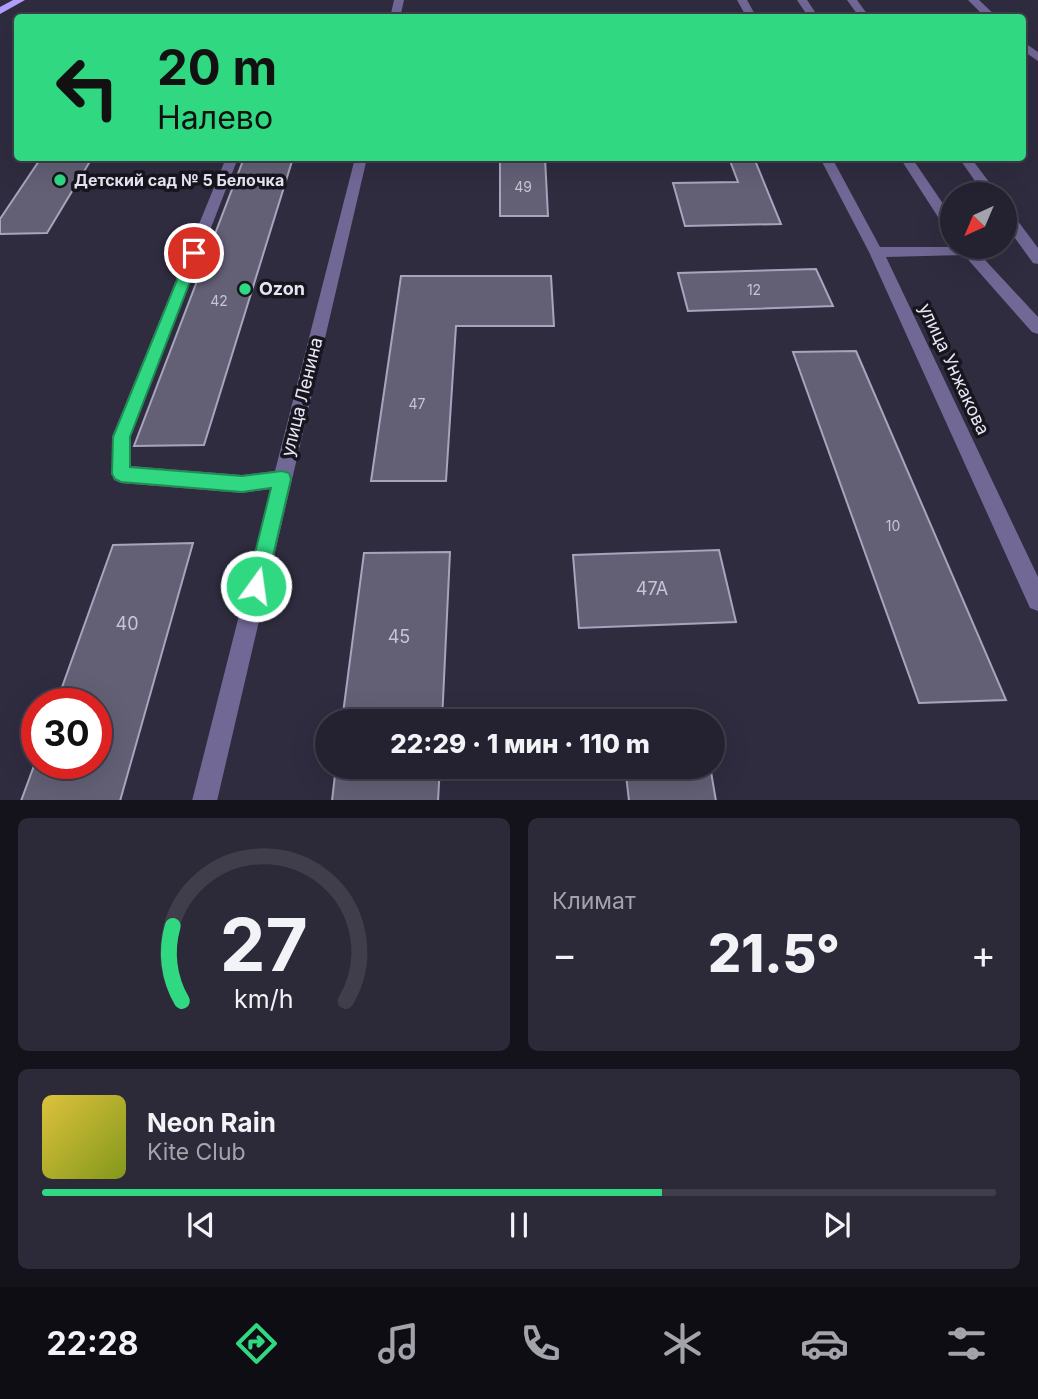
<!DOCTYPE html>
<html lang="ru">
<head>
<meta charset="utf-8">
<style>
  body { margin:0; font-family:Inter,sans-serif; background:#2c2938; color:#f1f3f6; height:100vh; display:flex; flex-direction:column; font-size:26px; white-space:nowrap }
  * { box-sizing:border-box; margin:0 }
  p { font-size:23px; color:#a3a3ab }
  .icon { flex:none; width:38px; height:38px; fill:none; stroke:currentColor; stroke-width:2; stroke-linecap:round; stroke-linejoin:round }
  .map { position:relative; height:800px; overflow:hidden }
  .details { display:flex; flex-direction:column; gap:18px; padding:18px; background:#14121a; flex:1 }
  .details>* { flex:none }
  .hud { position:absolute; left:14px; top:14px; width:1012px; height:147px; border-radius:7px; box-shadow:0 7px 28px #0002,0 0 0 2px #413e4c; background:#30d882; color:#111; overflow:hidden }
  .needle { width:46px; rotate:224deg }
  .controls { position:absolute; left:940px; top:182px; display:grid; gap:14px }
  .controls a { display:grid; place-items:center; width:77px; height:77px; border-radius:50%; background:#242130; box-shadow:0 7px 28px #0002,0 0 0 2px #413e4c; font-size:35px }
  .speed { position:absolute; left:21px; top:688px; display:flex; gap:14px; font-size:35px; font-weight:700; text-align:center }
  .speed>* { display:grid; place-content:center; width:91px; height:91px; border-radius:50%; background:#242130; box-shadow:0 7px 28px #0002,0 0 0 2px #413e4c; line-height:1 }
  .speed .limit { border:10px solid #d22; background:#fff; color:#111 }
  .pin { position:absolute; display:grid; place-items:center; width:60px; height:60px; color:#fff; margin:-30px; border:4px solid #fff; border-radius:50%; box-shadow:0 2px 7px #0007 }
  .me { position:absolute; width:77px; margin:-38px; rotate:14deg; stroke-linejoin:round; filter:drop-shadow(0 0 5px #0008) }
  .turn { display:flex; align-items:center; gap:24px; height:147px; padding:0 28px; font-size:32px }
  .turn .icon { width:91px; height:91px; stroke-width:2.5 }
  .turn b { display:block; font-size:49px; line-height:60px }
  .big { font-size:52px; font-weight:800; line-height:1.1 }
  .details .tile { flex:1; display:flex; flex-direction:column; justify-content:center; gap:10px; min-width:0; padding:0 24px; border-radius:10px; background:#2c2938 }
  .details .dial { align-items:center; gap:0 }
  .dial svg { height:182px; overflow:visible; fill:none; stroke:#413e4c; stroke-width:7; stroke-linecap:round; text-anchor:middle }
  .dial text { fill:#f1f3f6; stroke:none }
  .song { display:flex; align-items:center; gap:21px }
  .cover { width:84px; height:84px; border-radius:10px; background:linear-gradient(135deg,hsl(50 70% 55%),hsl(70 70% 35%)) }
  .played { height:7px; border-radius:4px; background:linear-gradient(90deg,#30d882 65%,#413e4c 65%) }
  .keys { display:flex; justify-content:space-around; direction:ltr }
  .heat { display:flex; justify-content:space-between; align-items:center; font-size:38px; direction:ltr }
  .details .tiles { flex:1; display:grid; gap:18px; grid-template-columns:1fr 1fr }
  .tile:last-child { grid-column:span 2 }
  .trip { position:absolute; left:315px; top:709px; width:410px; height:70px; border-radius:35px; background:#242130; box-shadow:0 7px 28px #0002,0 0 0 2px #413e4c; font-weight:800; line-height:70px; text-align:center }
  .menu { display:flex; height:112px; justify-content:space-around; align-items:center; background:#0e0d13; color:#a3a3ab }
  .menu .icon { width:49px; height:49px }
  .menu .active { color:#30d882 }
  .menu b { font-size:32px; color:#f1f3f6 }
  .map>svg:first-child { display:block }
  .building { fill:#636076; stroke:#a8a4bd; stroke-width:2 }
  .lines { fill:none; stroke-linecap:round; stroke-linejoin:round }
  .minor { fill:#716896; fill-rule:evenodd }
  .major { fill:#b29efd; fill-rule:evenodd }
  .route { fill:#30d882; stroke:#1f8c54; stroke-width:2 }
  .poi-dot { fill:#30d882; stroke:#17161f; stroke-width:2.5 }
  .labels { text-anchor:middle; stroke-width:7; stroke-linejoin:round; paint-order:stroke }
  .number-label { font-size:14px; fill:#c7c4d4 }
  .far-poi-label { font-size:16px; font-weight:bold; fill:#e8e6f3; stroke:#17161f; text-anchor:start }
  .poi-label { font-size:18px; font-weight:bold; fill:#e8e6f3; stroke:#17161f; text-anchor:start }
  .street-label { font-size:18px; fill:#e8e6f3; stroke:#17161f }
  .near-number-label { font-size:18px; fill:#c7c4d4 }
</style>
</head>
<body>
<div class="map">
<svg width="1038" height="801" viewBox="0 0 1038 801">
  <rect width="100%" height="100%" fill="#302c40"/>
  <g class="building">
    <polygon points="41,158 92,158 47,233 0,234 0,219"/>
    <polygon points="244,158 293,158 204,445 134,446"/>
    <polygon points="500,158 545,158 548,216 500,216"/>
    <polygon points="729,158 754,158 781,224 685,226 673,183 738,182"/>
    <polygon points="816,269 833,306 688,311 678,273"/>
    <polygon points="401,276 551,276 554,326 456,326 446,481 371,481"/>
    <polygon points="856,351 1006,700 919,703 793,352"/>
    <polygon points="193,543 120,801 21,801 35,763 96,763 96,704 56,704 113,545"/>
    <polygon points="719,550 736,622 579,628 573,555"/>
    <polygon points="450,552 442,721 342,721 364,553"/>
    <polygon points="336,766 440,766 438,801 332,801"/>
    <polygon points="625,766 710,766 716,801 629,801"/>
  </g>
  <g class="lines">
    <g class="minor">
      <polygon points="394,0 404,0 400,18 390,18"/>
      <polygon points="737,0 747,0 757,18 747,18"/>
      <polygon points="797,0 807,0 819,18 809,18"/>
      <polygon points="847,0 857,0 870,18 860,18"/>
      <polygon points="968,0 979,0 998,18 986,18"/>
      <polygon points="1022,41 1038,52 1038,61 1022,50"/>
      <polygon points="226,158 238,158 130,437 130,466 242,475 275,471 355,158 367,158 217,801 192,801 271,489 242,493 121,483 114,480 112,474 112,437"/>
      <polygon points="820,158 832,158 880,247 973,247 1038,317 1038,334 1032,332 964,255 886,257 1038,577 1038,611 1030,608 869,252"/>
      <polygon points="900,158 912,158 952,217 952,233 947,231"/>
      <polygon points="959,158 971,158 998,194 984,194"/>
      <polygon points="1004,208 1009,209 1038,248 1038,264 1033,263 1004,223"/>
    </g>
    <polygon class="major" points="13,0 25,0 0,14 0,7"/>
  </g>
  <polygon class="route" points="194,248 201,253 130,437 130,467 242,476 282,471 289,473 291,479 266,586 263,593 256,595 249,593 247,586 271,488 242,492 121,482 115,479 112,474 113,437 188,253"/>
  <g class="poi-dot">
    <circle cx="60" cy="180" r="7"/>
    <circle cx="245" cy="289" r="7"/>
  </g>
  <g class="labels">
    <g class="number-label">
      <text x="523" y="192">49</text>
      <text x="754" y="295">12</text>
      <text x="219" y="306">42</text>
      <text x="417" y="409">47</text>
      <text x="893" y="531">10</text>
    </g>
    <g class="far-poi-label">
      <text x="74" y="186">Детский сад № 5 Белочка</text>
    </g>
    <g class="poi-label">
      <text x="259" y="295">Ozon</text>
    </g>
    <g class="street-label">
      <text transform="translate(954 369) rotate(65)" y="6">улица Унжакова</text>
      <text transform="translate(302 397) rotate(-76)" y="6">улица Ленина</text>
    </g>
    <g class="near-number-label">
      <text x="652" y="595">47А</text>
      <text x="127" y="630">40</text>
      <text x="399" y="643">45</text>
    </g>
  </g>
</svg>
<div class="controls">
<a><svg class="needle" viewBox="-14 -14 28 28"><path d="M0-13l5 13h-10z" fill="#e53935"/><path d="M0 13l5-13h-10z" fill="#a3a3ab"/></svg></a>
</div>
<div class="speed"><div class="limit">30</div></div>
<div class="pin" style="left:194px;top:253px;background:#d93025"><svg class="icon" aria-label="arrive" viewBox="0 0 24 24"><path d="M6 21V4h12l-3 4 3 4H6"/></svg></div>
<svg class="me" style="left:256px;top:586px" viewBox="-20 -20 40 40"><circle r="17" fill="#30d882" stroke="#fff" stroke-width="3"/><path d="M0-11L8 9 0 5-8 9z" fill="#fff"/></svg>
<div class="trip">22:29 · 1 мин · 110 m</div>
<div class="hud">
<div class="turn"><svg class="icon" aria-label="left" viewBox="0 0 24 24"><path d="M17 20v-9H6M10 6l-5 5 5 5"/></svg><div><b>20 m</b>Налево</div></div>
</div>
</div>
<section class="details">
<div class="tiles">
<div class="tile dial"><svg viewBox="0 0 100 80">
<path d="M14 69A42 42 0 1 1 86 69"/>
<path d="M14 69A42 42 0 0 1 10 36" stroke="#30d882"/>
<text x="50" y="56" font-size="32" font-weight="700">27</text>
<text x="50" y="72" font-size="11">km/h</text>
</svg></div>
<div class="tile"><p>Климат</p>
<div class="heat"><a>−</a><b class="big">21.5°</b><a>+</a></div>
</div>
<div class="tile">
<div class="song"><i class="cover"></i><div><b>Neon Rain</b><p>Kite Club</p></div></div>
<div class="played"></div>
<div class="keys"><svg class="icon" aria-label="previous" viewBox="0 0 24 24"><path d="M18 5L8 12l10 7zM5 5v14"/></svg><svg class="icon" aria-label="pause" viewBox="0 0 24 24"><path d="M8 5v14M16 5v14"/></svg><svg class="icon" aria-label="next" viewBox="0 0 24 24"><path d="M6 5l10 7-10 7zM19 5v14"/></svg></div>
</div>
</div>
</section>
<nav class="menu">
<b>22:28</b>
<svg class="icon active" aria-label="directions" viewBox="0 0 24 24"><path d="M12 3l9 9-9 9-9-9zM9 14v-3h6M13 9l2 2-2 2"/></svg>
<svg class="icon" aria-label="music" viewBox="0 0 24 24"><path d="M9 18V5l10-2v13"/><circle cx="6" cy="18" r="3"/><circle cx="16" cy="16" r="3"/></svg>
<svg class="icon" aria-label="phone" viewBox="0 0 24 24"><path d="M5 4h4l2 5-3 2q2 4 5 5l2-3 5 2v4C11 20 4 13 5 4z"/></svg>
<svg class="icon" aria-label="climate" viewBox="0 0 24 24"><path d="M12 3v18M4 7l16 10M4 17L20 7"/></svg>
<svg class="icon" aria-label="car" viewBox="0 0 24 24"><path d="M5 17H2v-5l4-1 3-4h7l3 4 3 1v5h-3M9 17h6M6 11h13"/><circle cx="7" cy="17" r="2"/><circle cx="17" cy="17" r="2"/></svg>
<svg class="icon" aria-label="filters" viewBox="0 0 24 24"><path d="M4 7h16M4 17h16"/><circle cx="9" cy="7" r="2"/><circle cx="15" cy="17" r="2"/></svg>
</nav>
</body>
</html>
